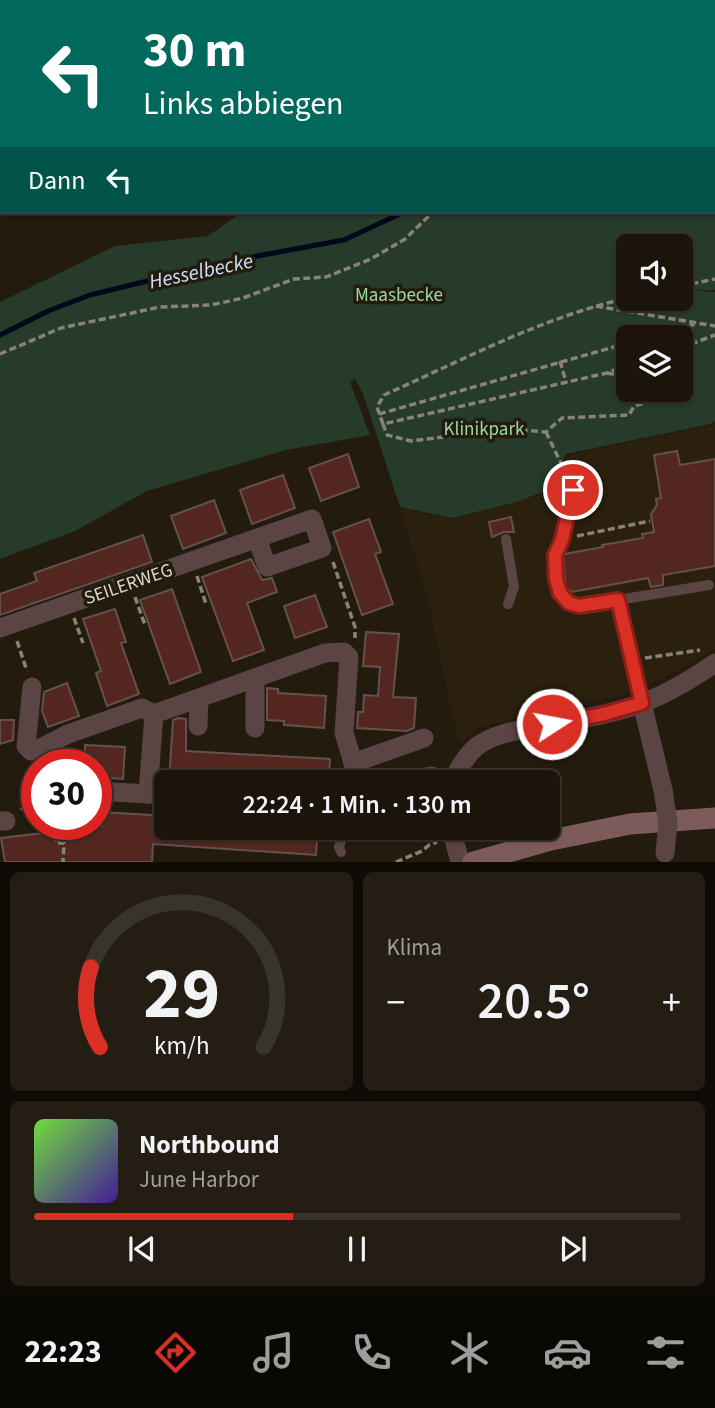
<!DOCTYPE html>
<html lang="de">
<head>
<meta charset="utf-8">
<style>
  body { margin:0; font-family:"Source Sans 3",sans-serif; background:#231d13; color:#f1f3f6; height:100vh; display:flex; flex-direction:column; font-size:26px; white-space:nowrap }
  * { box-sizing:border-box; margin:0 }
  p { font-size:23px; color:#9f9e9c }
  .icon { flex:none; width:38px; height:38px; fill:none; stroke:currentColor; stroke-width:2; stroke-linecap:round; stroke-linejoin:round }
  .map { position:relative; height:862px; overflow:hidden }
  .drawer { display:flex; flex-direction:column; gap:10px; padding:10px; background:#0e0b06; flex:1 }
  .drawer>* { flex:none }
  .guide { position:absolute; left:0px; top:0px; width:716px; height:214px; box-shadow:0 2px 5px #0004,0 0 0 2px #38332b; background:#00695c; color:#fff; overflow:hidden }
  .tools { position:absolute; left:616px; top:234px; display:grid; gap:14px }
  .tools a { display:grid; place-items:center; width:77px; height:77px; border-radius:10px; background:#1a140a; box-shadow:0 2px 5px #0004,0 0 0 2px #38332b; font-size:35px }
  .speed { position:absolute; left:21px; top:749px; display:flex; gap:14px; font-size:35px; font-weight:700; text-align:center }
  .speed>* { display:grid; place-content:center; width:91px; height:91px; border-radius:50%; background:#1a140a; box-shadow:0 2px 5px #0004,0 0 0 2px #38332b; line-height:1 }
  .speed .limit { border:10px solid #d22; background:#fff; color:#111 }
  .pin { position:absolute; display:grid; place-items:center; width:60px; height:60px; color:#fff; margin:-30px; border:4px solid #fff; border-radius:50%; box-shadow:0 2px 7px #0007 }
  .me { position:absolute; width:77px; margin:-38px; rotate:79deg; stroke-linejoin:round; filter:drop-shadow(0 0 5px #0008) }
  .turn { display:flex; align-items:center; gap:24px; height:147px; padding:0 28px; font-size:32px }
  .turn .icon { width:91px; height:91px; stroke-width:2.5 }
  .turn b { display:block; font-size:49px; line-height:60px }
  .then { display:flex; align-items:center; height:66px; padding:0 28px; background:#0003; gap:14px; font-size:26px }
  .big { font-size:52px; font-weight:600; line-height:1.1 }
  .drawer .card { flex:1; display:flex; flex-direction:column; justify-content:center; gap:10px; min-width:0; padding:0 24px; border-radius:10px; background:#231d13 }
  .drawer .dial { align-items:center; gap:0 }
  .dial svg { height:182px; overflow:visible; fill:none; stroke:#38332b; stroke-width:7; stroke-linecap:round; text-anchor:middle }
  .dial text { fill:#f1f3f6; stroke:none }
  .song { display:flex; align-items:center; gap:21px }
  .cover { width:84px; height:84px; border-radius:10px; background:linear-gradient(135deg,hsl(100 70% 55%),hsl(260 70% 35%)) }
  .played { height:7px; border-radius:4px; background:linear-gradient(90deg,#d93025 40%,#38332b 40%) }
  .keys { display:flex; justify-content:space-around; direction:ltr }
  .heat { display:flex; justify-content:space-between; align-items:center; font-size:38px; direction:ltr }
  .drawer .tiles { flex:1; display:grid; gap:10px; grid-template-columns:1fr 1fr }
  .card:last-child { grid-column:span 2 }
  .trip { position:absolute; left:154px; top:770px; width:406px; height:70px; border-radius:10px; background:#1a140a; box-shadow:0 2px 5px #0004,0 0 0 2px #38332b; font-weight:600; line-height:70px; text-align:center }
  .dock { display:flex; height:112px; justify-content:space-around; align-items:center; background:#0a0804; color:#9f9e9c }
  .dock .icon { width:49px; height:49px }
  .dock .on { color:#d93025 }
  .dock b { font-size:32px; color:#f1f3f6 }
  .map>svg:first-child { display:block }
  .built { fill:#2b200d }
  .green { fill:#263b29; fill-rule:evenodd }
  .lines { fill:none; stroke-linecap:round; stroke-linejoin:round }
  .stream { stroke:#00081d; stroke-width:5 }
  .building { fill:#53271f; stroke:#64514d; stroke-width:2 }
  .path { stroke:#888277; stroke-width:3.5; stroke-dasharray:7 3.5; stroke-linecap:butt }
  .service { stroke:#5a4544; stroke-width:10 }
  .minor { stroke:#5a4544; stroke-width:19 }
  .secondary { stroke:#7d5b5a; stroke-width:21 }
  .minor-bridge { stroke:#5a4544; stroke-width:19 }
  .route-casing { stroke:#8d1f18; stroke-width:18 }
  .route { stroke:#d93025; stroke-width:12 }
  .labels { text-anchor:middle; stroke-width:7; stroke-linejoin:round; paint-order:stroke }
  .park-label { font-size:19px; fill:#9ad8a3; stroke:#231b0e }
  .street-label { font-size:19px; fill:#dbd6ce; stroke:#231b0e }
  .water-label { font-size:21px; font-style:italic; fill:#cbe2f8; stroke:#231b0e }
</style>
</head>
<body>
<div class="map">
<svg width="715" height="862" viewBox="0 0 715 862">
  <rect width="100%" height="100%" fill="#231b0e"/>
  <polygon class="built" points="715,422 715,649 672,674 628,694 479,727 460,743 452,715 428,599 400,508 452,519 520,501 551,490 568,455 712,425"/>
  <path class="green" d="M 470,0 L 715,0 L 715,290 L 692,290 L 715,292 L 715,421 L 711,424 L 566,454 L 550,489 L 520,501 L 452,518 L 400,507 L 363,394 L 355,379 L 350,382 L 370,435 L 286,450 L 147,491 L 75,531 L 0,559 L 0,302 L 115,246 L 208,236 L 242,212 L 714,212 L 714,2 L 468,2 ZM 628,247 L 681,247 L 681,299 L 628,299 ZM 628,338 L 681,338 L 681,390 L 628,390 Z"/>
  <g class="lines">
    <g class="stream">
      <polyline points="714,88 715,88"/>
      <polyline points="0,335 48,311 90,295 225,262 344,240 404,212"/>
    </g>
  </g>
  <g class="building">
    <polygon points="677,451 680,465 715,459 715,566 663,575 663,585 651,587 648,578 572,592 566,589 563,557 565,554 603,547 602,545 643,538 642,534 654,532 651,514 657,505 656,499 661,498 654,455"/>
    <polygon points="348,454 359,487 321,501 309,468"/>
    <polygon points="283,475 295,508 252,524 240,490"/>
    <polygon points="214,500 226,533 183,549 171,516"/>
    <polygon points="511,517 514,532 504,532 492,537 489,522"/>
    <polygon points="369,519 381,552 375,554 393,604 362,615 333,532"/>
    <polygon points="143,535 152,562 0,615 0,594 37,581 34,573"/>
    <polygon points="251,559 262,580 272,578 277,592 247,603 264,650 233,661 202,577"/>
    <polygon points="172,589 201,672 170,684 140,600"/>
    <polygon points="315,595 327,627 295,638 284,606"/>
    <polygon points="115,609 126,642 121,643 139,694 107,706 96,673 101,671 83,619"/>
    <polygon points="366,632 399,634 393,697 416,698 414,728 407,731 357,728 358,712 363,712 364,695 378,696 380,667 363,666"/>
    <polygon points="67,683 79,716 48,727 42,711 44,692"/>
    <polygon points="267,688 278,689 278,693 326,696 324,728 284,725 284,721 267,720"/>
    <polygon points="178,718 186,719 186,751 330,759 329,775 321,774 321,782 169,782 173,720"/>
    <polygon points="0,720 14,720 13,740 0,744"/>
    <polygon points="85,745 125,747 123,779 96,777 96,765 84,765"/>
    <polygon points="102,812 166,816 166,828 318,828 316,855 153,844 152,862 5,862 1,838 102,826"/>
  </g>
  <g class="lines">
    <g class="path">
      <polyline points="714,141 715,142"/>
      <polyline points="681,286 715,279"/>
      <polyline points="596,306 715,326"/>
      <polyline points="647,338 696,324"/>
      <polyline points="681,348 715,335"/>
      <polyline points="0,354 61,328 160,307 211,305 243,298 294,279 326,277 371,259 405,239 433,212"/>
      <polyline points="560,361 566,382"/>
      <polyline points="628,365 607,373 383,424 387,435 411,441 509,429 546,432 562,418 629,415 634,406 671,395 669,390"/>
      <polyline points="607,373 628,377"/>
      <polyline points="379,414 628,343"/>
      <path d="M 383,424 L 377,407 L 384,395 C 463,360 543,317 628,298"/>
      <polyline points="546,432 568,478"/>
      <polyline points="577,536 650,521"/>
      <polyline points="333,562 355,627 355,638"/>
      <polyline points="197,576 206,604"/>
      <polyline points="135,597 145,625"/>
      <polyline points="74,618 83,643"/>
      <polyline points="17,641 27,671"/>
      <polyline points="645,658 700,650"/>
      <polyline points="477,774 480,782"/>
      <polyline points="21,810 37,795"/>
      <polyline points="55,824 56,843 64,843 63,862"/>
      <polyline points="480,828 495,833 496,836"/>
      <polyline points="396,862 422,851 429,845 437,842"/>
    </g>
    <g class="service">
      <polyline points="573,490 562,540 555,555 556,579 560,594 569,603 579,606 618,600 642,703"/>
      <polyline points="506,539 514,587 508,604"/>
      <polyline points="618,600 709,585"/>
      <polyline points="341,852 339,847 345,828"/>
    </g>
    <g class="minor">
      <polyline points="0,628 312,519 322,548 267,567 257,538"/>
      <polyline points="32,687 26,746 31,751 37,750 68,734 142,708 154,714 325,653 344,652 349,657 344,733 359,782"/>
      <polyline points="642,703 663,790"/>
      <polyline points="198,726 199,698"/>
      <polyline points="255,728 255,679"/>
      <polyline points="353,763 424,738"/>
      <polyline points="403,782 431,776 449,782"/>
      <path d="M 452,782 C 458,769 465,757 476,747 C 494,733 520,730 541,726 C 574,720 609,715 640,704 C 667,694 692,679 715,663"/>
      <polyline points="96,791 166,795"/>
      <polyline points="148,794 154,714"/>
      <polyline points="0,821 6,821"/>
      <polyline points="451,828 460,862"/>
    </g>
    <polyline class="secondary" points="473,862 551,840 630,824 715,818"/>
    <polyline class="minor-bridge" points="663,790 668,823 665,853"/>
  </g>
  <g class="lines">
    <defs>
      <polyline id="route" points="552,724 604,714 642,703 618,600 579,606 569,603 560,593 556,579 555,555 562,540 573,490"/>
    </defs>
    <use href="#route" class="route-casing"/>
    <use href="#route" class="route"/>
  </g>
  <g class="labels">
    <g class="park-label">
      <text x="399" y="301">Maasbecke</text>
      <text x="484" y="435">Klinikpark</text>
    </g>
    <g class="street-label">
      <text transform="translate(128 583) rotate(-19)" y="7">SEILERWEG</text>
    </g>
    <g class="water-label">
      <text transform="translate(201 271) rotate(-12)" y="7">Hesselbecke</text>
    </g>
  </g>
</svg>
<div class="tools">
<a><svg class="icon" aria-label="sound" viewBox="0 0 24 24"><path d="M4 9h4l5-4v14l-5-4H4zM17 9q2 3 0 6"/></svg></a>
<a><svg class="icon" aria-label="layers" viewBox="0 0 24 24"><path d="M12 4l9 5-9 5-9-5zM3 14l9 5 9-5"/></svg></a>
</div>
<div class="speed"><div class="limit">30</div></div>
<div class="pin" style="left:573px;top:490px;background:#d93025"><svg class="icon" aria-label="arrive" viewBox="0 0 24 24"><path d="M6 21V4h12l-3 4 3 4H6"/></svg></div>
<svg class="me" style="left:552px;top:724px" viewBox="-20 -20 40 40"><circle r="17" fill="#d93025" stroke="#fff" stroke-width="3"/><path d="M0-11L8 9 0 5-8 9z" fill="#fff"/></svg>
<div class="trip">22:24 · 1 Min. · 130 m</div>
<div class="guide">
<div class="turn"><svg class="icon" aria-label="left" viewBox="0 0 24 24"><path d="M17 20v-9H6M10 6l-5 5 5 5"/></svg><div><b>30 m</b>Links abbiegen</div></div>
<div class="then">Dann<svg class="icon" aria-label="left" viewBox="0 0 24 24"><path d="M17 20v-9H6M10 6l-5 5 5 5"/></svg></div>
</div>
</div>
<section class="drawer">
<div class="tiles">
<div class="card dial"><svg viewBox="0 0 100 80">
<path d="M14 69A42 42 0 1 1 86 69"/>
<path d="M14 69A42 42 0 0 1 10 34" stroke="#d93025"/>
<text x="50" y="56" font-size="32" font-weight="700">29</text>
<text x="50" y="72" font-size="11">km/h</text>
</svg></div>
<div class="card"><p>Klima</p>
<div class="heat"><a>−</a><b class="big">20.5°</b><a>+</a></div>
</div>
<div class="card">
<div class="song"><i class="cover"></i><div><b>Northbound</b><p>June Harbor</p></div></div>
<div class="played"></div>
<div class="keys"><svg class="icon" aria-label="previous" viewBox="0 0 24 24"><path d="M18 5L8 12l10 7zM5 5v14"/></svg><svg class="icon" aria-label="pause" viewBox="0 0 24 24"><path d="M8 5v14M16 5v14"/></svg><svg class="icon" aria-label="next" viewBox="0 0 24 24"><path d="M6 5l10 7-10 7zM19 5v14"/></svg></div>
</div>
</div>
</section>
<nav class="dock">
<b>22:23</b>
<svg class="icon on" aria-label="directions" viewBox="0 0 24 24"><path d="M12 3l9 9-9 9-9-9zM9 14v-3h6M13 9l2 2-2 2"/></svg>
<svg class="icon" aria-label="music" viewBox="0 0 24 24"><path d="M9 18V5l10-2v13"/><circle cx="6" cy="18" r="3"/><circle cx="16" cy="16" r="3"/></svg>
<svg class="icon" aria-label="phone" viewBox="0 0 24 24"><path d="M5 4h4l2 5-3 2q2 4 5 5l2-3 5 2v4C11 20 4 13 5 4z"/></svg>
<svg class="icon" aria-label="climate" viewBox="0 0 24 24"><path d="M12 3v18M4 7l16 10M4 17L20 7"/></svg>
<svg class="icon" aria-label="car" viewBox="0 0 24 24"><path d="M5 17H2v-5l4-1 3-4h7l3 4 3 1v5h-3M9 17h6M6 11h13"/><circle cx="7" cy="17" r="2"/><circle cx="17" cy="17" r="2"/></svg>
<svg class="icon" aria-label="filters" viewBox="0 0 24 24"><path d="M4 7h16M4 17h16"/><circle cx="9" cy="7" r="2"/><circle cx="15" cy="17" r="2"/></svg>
</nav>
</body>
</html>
